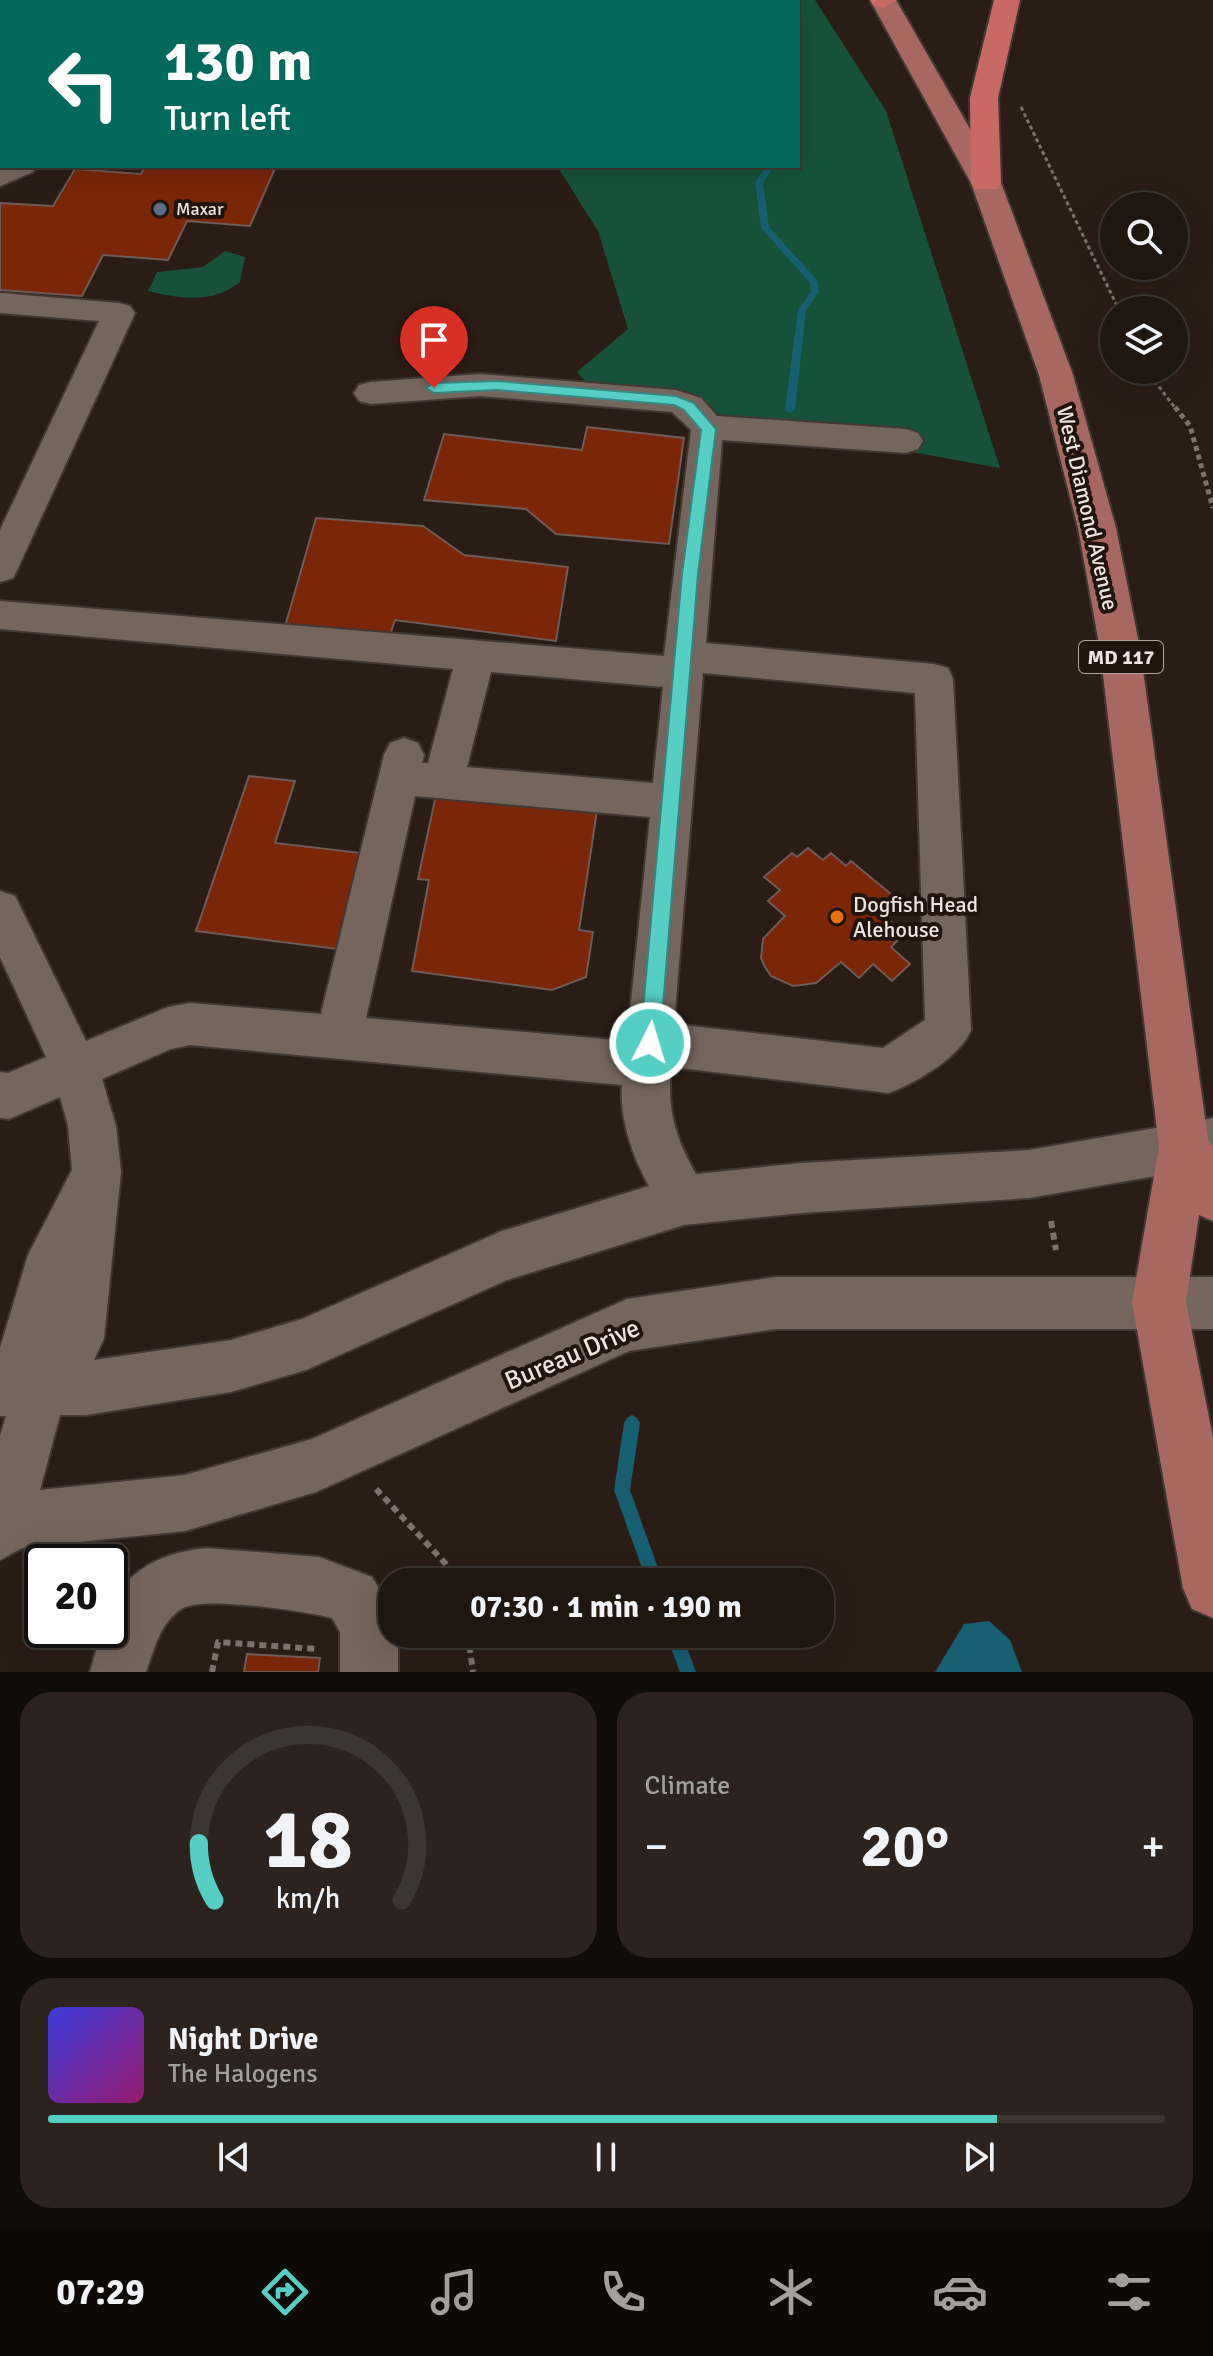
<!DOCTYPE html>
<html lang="en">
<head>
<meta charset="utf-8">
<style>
  body { margin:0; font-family:Signika,sans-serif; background:#2d231e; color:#f1f3f6; height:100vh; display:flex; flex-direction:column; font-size:30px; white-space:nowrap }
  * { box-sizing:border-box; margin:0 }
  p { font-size:26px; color:#a29f9f }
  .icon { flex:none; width:44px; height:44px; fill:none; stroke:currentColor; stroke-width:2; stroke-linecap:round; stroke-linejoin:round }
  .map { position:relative; height:1672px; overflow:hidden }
  .panel { display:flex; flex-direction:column; gap:20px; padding:20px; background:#120c09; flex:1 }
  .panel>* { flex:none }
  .banner { position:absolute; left:0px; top:0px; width:800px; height:168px; box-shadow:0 8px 32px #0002,0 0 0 2px #3d3530; background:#00695c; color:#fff; overflow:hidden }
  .fabs { position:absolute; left:1100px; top:192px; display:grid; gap:16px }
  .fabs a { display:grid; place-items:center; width:88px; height:88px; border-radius:50%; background:#201610; box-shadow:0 8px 32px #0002,0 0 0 2px #3d3530; font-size:40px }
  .speed { position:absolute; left:24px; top:1544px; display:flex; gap:16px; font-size:40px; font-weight:700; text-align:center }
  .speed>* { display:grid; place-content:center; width:104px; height:104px; border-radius:50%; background:#201610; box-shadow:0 8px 32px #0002,0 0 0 2px #3d3530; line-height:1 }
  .speed .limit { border:4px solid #111; border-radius:12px; background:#fff; color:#111 }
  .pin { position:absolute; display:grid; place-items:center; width:68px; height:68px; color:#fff; margin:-82px -34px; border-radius:50% 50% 50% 0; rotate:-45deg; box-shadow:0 0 8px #0007 }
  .pin .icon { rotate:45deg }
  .me { position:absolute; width:88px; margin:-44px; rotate:5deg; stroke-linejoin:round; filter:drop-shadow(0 0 6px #0008) }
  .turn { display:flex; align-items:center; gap:28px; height:168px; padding:0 32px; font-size:36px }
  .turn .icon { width:104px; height:104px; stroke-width:2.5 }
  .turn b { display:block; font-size:56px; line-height:68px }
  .big { font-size:60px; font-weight:800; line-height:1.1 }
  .panel .card { flex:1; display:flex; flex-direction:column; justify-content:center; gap:12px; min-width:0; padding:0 28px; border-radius:32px; background:#2d231e }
  .panel .dial { align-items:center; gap:0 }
  .dial svg { height:208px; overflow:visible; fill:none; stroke:#3d3530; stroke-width:7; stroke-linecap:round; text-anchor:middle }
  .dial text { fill:#f1f3f6; stroke:none }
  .song { display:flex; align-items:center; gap:24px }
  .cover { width:96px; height:96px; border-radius:12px; background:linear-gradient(135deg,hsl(240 70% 55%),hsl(320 70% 35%)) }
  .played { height:8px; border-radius:4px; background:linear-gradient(90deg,#55cec6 85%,#3d3530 85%) }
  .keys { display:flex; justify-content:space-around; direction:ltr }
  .heat { display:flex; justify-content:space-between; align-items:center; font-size:44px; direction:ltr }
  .panel .tiles { flex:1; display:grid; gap:20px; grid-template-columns:1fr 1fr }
  .card:last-child { grid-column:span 2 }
  .trip { position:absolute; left:378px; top:1568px; width:456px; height:80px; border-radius:32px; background:#201610; box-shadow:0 8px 32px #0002,0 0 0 2px #3d3530; font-weight:800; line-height:80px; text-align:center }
  .tab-bar { display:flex; height:128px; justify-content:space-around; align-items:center; background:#0d0906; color:#a29f9f }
  .tab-bar .icon { width:56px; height:56px }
  .tab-bar .selected { color:#55cec6 }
  .tab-bar b { font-size:36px; color:#f1f3f6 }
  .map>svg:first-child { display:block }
  .green { fill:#16523a }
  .water { fill:#175f73 }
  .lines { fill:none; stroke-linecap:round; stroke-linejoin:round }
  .stream { fill:#175f73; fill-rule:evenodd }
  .building { fill:#7b2607; stroke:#6d5c57; stroke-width:2 }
  .minor-casing { stroke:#423833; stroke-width:4 }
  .major-casing { stroke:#423833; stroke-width:4 }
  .highway-casing { stroke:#423833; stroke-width:4 }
  .path-far2 { stroke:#7c716b; stroke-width:3; stroke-dasharray:4 3; stroke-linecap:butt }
  .path-far1 { stroke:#7c716b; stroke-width:5; stroke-dasharray:5 4; stroke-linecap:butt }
  .path { stroke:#7c716b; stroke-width:6; stroke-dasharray:7 5; stroke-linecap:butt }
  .minor { fill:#75665d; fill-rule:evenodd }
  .major { fill:#a76861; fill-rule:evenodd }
  .highway { fill:#c86964; fill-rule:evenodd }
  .route { fill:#55cec6; stroke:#378681; stroke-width:2 }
  .service-dot { fill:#5c6f8a; stroke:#20140d; stroke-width:3 }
  .food-dot { fill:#e8710a; stroke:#20140d; stroke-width:3 }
  .labels { text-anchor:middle; stroke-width:8; stroke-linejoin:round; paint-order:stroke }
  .far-poi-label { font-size:18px; fill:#ede4df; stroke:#20140d; text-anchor:start }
  .shield { fill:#20140d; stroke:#b0a6a0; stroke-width:2 }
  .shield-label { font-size:20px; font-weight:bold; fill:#ede4df }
  .street-label { font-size:22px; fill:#ede4df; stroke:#20140d }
  .poi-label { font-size:22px; fill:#ede4df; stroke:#20140d; text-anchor:start }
  .near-street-label { font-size:26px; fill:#ede4df; stroke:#20140d }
</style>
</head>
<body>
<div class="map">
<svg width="1213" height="1672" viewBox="0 0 1213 1672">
  <rect width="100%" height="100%" fill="#2a1d16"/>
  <g class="green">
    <polygon points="277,0 815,0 886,111 1000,468 692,412 604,403 577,372 628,329 598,231 557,166 798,166 798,2 272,2"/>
    <path d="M 225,251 L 245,257 L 240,282 C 212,304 182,299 148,291 L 157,272 L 203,267 Z"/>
  </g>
  <polygon class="water" points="989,1621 1010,1640 1022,1672 935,1672 964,1624"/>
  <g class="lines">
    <g class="stream">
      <polygon points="795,0 803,0 798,4 798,2 794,2"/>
      <polygon points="767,166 775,166 763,182 769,227 817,280 819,291 806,310 795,410 790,413 785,410 798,310 811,291 810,283 761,228 755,182"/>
      <polygon points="632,1415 637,1418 640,1423 630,1490 663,1582 647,1582 614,1490 624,1423 627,1418"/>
      <polygon points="666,1634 682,1634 696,1672 680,1672"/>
    </g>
  </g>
  <g class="building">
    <polygon points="145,166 276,166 250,226 187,221 168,260 103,255 82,296 0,290 0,203 53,206 75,169 141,174"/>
    <polygon points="587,427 684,438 669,544 556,534 526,509 424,500 444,434 582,450"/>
    <polygon points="316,518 423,526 464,555 568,567 556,641 395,620 386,647 282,637"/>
    <polygon points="249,776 295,781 275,843 370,854 345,950 196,931"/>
    <polygon points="437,790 598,804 579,930 593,932 586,977 552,990 412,971 429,880 418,879"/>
    <polygon points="808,848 823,860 831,853 846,866 851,861 903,904 888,919 905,933 891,947 910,964 892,981 873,964 859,978 841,962 816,983 793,986 771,976 765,967 761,958 763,939 785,916 768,901 780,890 764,877 792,853 797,857"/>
    <polygon points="247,1654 320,1658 318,1672 244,1672"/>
  </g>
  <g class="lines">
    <defs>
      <g id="minor">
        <polygon points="0,166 2,165 37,166 33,172 0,186"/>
        <polygon points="0,293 119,303 130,306 135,313 18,568 13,578 0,582 0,530 99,321 0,313"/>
        <path d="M 480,374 L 676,390 L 701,398 L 717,416 L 906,429 L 918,433 L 923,441 L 918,449 L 906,453 L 722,440 L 706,643 L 934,664 L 948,668 L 953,679 L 971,1030 C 959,1058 917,1082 889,1093 L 671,1067 C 667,1110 675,1137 696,1174 L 801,1163 L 1029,1150 L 1213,1118 L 1213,1166 L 1029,1198 L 801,1213 L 684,1225 L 507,1280 L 306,1370 L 231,1392 L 86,1415 L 60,1415 L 40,1490 L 185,1475 L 312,1439 L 627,1299 L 776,1277 L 1213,1277 L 1213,1329 L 776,1329 L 629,1351 L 316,1492 L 185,1531 L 22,1548 L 0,1560 L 0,1436 L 6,1416 L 0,1416 L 0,1348 L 28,1255 L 72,1170 L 68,1126 L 60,1097 L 9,1119 L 0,1118 L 0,1072 L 8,1073 L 46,1057 L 0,957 L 0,891 L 15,896 L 86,1041 L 168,1007 L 190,1003 L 321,1014 L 384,755 L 390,743 L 404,738 L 418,743 L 424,755 L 422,763 L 428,763 L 453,669 L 0,629 L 0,601 L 664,656 L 691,430 L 672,412 L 480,396 L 371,404 L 359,401 L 354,393 L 359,385 L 371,382 ZM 491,672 L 663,687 L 653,783 L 467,767 ZM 703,673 L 915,693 L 925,1020 L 883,1048 L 674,1024 ZM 415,796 L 650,817 L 627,1041 L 366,1018 ZM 190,1045 L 622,1085 C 619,1117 633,1158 649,1186 L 502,1231 L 302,1319 L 231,1340 L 94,1360 L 104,1338 L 121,1172 L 116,1126 L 102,1079 L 171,1049 Z"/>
        <path d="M 207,1548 L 319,1557 L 372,1577 L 392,1611 L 392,1634 L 398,1634 L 398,1672 L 340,1672 L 340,1632 L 332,1618 C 305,1611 206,1596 183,1608 C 160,1621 154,1650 146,1672 L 90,1672 L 102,1630 L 110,1630 C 110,1576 159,1552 207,1548 Z"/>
      </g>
      <polygon id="major" points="870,0 896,0 1001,183 1073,375 1116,528 1140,649 1208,1140 1213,1147 1213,1221 1199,1215 1186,1302 1213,1438 1213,1618 1192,1609 1183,1588 1132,1302 1159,1147 1100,649 1078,528 1039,375 971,183"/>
      <g id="highway">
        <polygon points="27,0 58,0 26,2"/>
        <polygon points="189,0 219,0 188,2"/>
        <polygon points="870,0 897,0 884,8 874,6"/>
        <polygon points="994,0 1020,0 998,98 1001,183 997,189 975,189 971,183 970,98"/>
        <polygon points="2,7 2,23 0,24 0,8"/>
      </g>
    </defs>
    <use href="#minor" class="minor-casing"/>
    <use href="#major" class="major-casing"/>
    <use href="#highway" class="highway-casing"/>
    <g class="path-far2">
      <polyline points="1021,107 1119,310"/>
      <polyline points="1146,370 1176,409"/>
    </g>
    <polyline class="path-far1" points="1175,407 1190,426 1213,508"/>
    <g class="path">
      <polyline points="1051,1221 1056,1250"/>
      <polyline points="376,1489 445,1563 455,1582"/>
      <polyline points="468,1634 473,1672"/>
      <polyline points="212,1672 218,1642 318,1649"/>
    </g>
    <use href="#minor" class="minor"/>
    <use href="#major" class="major"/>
    <use href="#highway" class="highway"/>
  </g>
  <polygon class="route" points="497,381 676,396 694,403 716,429 698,574 660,1043 657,1049 650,1052 643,1049 640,1043 682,574 701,430 684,410 674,405 497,390 434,393 426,388 434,383"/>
  <circle class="service-dot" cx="160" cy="209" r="8"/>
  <circle class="food-dot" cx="837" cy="917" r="8"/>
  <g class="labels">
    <g class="far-poi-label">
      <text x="176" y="215">Maxar</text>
    </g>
    <rect class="shield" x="1079" y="641" width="84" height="32" rx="6"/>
    <g class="shield-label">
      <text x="1121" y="664">MD 117</text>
    </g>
    <g class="street-label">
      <text transform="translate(1088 508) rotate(77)" y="8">West Diamond Avenue</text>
    </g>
    <g class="poi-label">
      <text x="853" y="912">Dogfish Head<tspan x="853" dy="25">Alehouse</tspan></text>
    </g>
    <g class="near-street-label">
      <text transform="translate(572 1354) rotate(-23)" y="9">Bureau Drive</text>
    </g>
  </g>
</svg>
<div class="fabs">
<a><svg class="icon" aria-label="search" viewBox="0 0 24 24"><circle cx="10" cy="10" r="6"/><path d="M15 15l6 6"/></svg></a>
<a><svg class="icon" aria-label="layers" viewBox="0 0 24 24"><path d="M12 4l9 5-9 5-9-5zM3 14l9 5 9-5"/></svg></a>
</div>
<div class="speed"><div class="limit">20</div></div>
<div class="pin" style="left:434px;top:388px;background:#d93025"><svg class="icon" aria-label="arrive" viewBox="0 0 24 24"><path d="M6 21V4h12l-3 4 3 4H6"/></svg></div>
<svg class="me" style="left:650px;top:1043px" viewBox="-20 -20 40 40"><circle r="17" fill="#55cec6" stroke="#fff" stroke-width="3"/><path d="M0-11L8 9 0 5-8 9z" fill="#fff"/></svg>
<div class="trip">07:30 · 1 min · 190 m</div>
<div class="banner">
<div class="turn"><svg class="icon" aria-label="left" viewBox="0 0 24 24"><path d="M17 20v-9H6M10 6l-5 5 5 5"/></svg><div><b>130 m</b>Turn left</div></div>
</div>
</div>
<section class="panel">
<div class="tiles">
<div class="card dial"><svg viewBox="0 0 100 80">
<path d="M14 69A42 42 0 1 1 86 69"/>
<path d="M14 69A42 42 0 0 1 8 47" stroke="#55cec6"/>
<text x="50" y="56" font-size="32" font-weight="700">18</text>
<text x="50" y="72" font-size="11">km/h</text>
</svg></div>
<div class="card"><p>Climate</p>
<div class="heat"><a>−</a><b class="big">20°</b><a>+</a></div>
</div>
<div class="card">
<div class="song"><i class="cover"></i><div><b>Night Drive</b><p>The Halogens</p></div></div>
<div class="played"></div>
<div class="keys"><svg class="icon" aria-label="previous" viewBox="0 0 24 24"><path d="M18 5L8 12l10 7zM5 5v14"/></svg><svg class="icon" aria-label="pause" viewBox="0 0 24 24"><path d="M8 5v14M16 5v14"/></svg><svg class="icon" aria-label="next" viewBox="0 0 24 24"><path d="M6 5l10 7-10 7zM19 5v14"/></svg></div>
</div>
</div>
</section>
<nav class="tab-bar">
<b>07:29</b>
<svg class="icon selected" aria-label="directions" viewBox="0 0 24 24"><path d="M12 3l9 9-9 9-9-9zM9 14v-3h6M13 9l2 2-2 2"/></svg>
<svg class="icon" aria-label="music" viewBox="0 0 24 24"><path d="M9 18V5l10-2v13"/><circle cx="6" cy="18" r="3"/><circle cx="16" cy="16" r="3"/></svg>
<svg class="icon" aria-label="phone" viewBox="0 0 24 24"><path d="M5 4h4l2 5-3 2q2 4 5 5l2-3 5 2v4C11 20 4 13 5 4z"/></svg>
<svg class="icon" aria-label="climate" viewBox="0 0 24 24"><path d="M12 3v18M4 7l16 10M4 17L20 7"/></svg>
<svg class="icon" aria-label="car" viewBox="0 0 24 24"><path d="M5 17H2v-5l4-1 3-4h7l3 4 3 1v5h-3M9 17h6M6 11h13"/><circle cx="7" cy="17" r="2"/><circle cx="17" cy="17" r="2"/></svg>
<svg class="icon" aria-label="filters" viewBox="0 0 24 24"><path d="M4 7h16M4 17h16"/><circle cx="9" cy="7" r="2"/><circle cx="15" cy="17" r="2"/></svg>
</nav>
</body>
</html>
